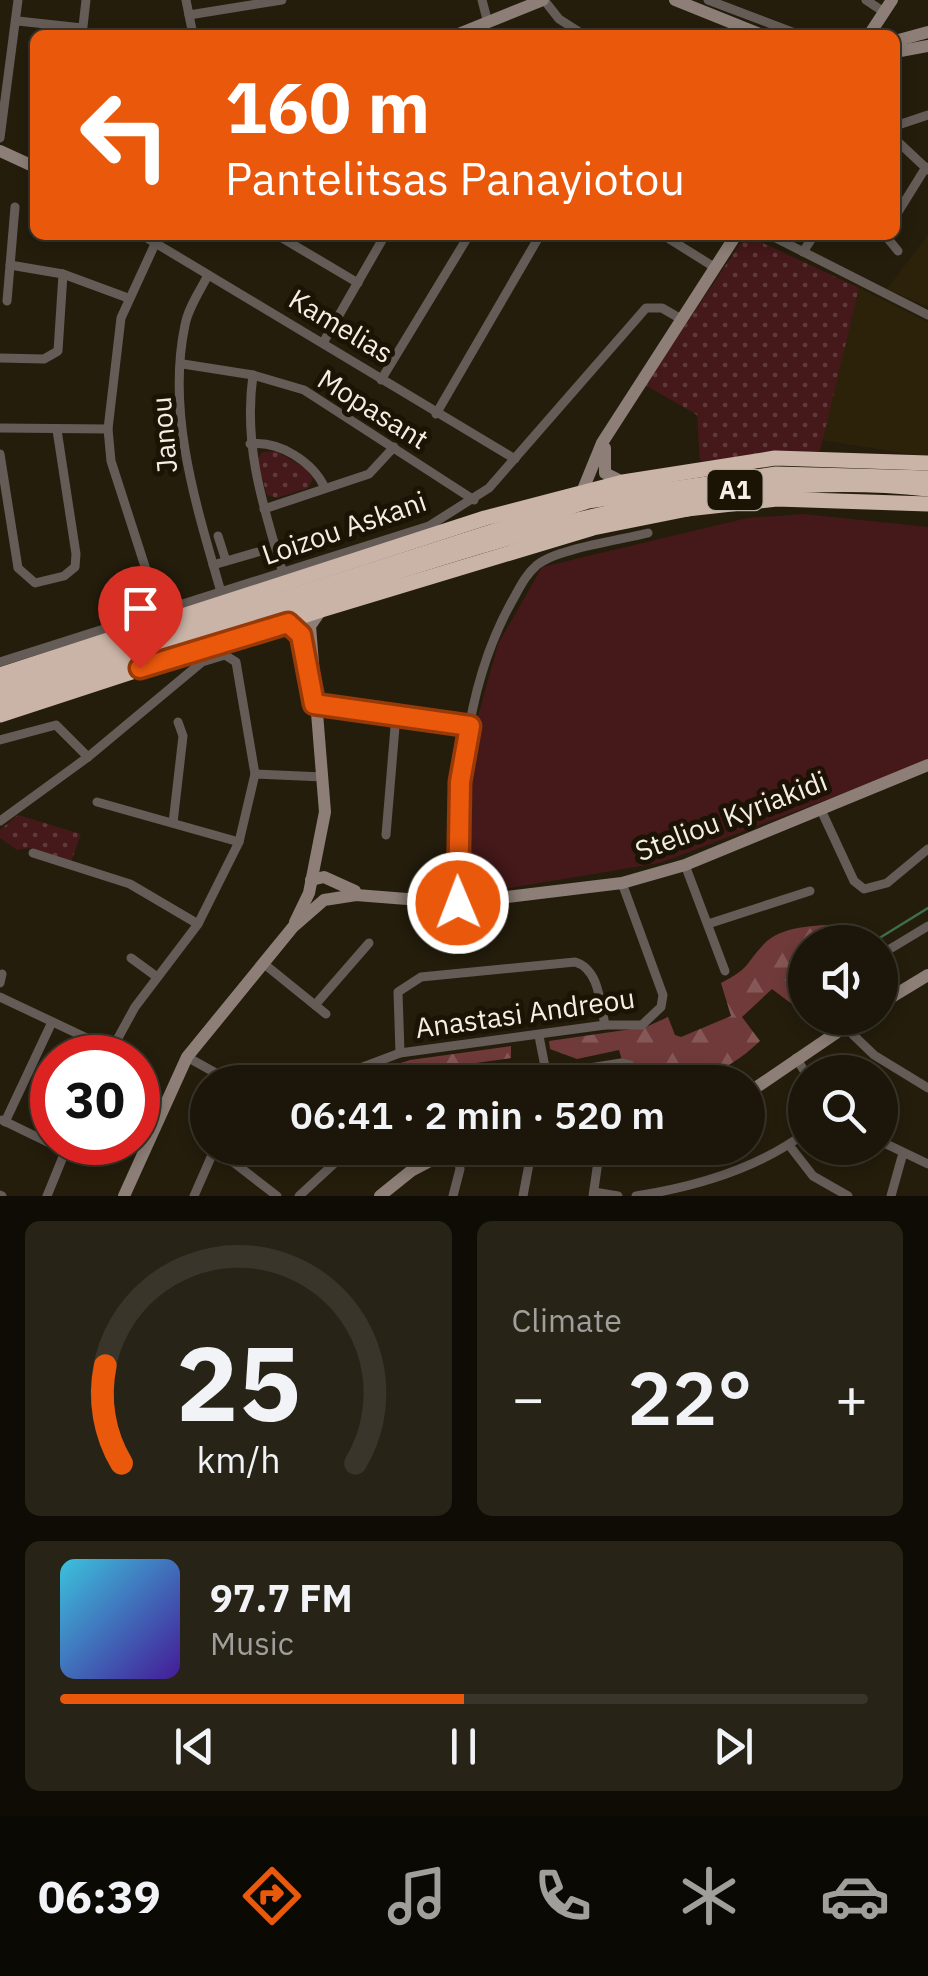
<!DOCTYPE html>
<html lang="en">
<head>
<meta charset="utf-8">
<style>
  body { margin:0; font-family:"IBM Plex Sans",sans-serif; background:#282317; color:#f1f3f6; height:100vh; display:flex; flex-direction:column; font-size:38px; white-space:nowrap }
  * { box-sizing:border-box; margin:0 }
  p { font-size:32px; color:#a09f9c }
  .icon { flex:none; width:55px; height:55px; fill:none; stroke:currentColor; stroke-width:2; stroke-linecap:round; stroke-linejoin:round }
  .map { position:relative; height:1196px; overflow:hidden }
  .sheet { display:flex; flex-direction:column; gap:25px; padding:25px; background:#0f0c05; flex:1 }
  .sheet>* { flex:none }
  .guide { position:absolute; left:30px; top:30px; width:870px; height:210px; border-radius:15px; box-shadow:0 5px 15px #0003,0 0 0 2px #39352a; background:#ea580c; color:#fff; overflow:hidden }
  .controls { position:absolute; left:788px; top:925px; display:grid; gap:20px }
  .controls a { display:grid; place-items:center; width:110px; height:110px; border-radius:50%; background:#1b1609; box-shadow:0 5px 15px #0003,0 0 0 2px #39352a; font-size:50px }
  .speed { position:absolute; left:30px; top:1035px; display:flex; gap:20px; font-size:50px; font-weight:700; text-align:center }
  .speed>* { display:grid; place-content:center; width:130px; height:130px; border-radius:50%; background:#1b1609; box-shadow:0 5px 15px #0003,0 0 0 2px #39352a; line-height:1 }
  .speed .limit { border:15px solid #d22; background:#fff; color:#111 }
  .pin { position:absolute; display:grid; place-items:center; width:85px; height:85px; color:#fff; margin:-102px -42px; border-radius:50% 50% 50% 0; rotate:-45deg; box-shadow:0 0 10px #0007 }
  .pin .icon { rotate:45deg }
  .me { position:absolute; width:110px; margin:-55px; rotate:359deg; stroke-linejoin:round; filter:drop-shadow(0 0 8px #0008) }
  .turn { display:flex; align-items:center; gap:35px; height:210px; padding:0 30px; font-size:45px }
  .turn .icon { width:130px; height:130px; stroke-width:2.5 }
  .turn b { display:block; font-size:70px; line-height:85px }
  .big { font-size:75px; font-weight:600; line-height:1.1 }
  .sheet .card { flex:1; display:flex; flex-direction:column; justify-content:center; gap:15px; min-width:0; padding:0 35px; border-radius:15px; background:#282317 }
  .sheet .dial { align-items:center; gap:0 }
  .dial svg { height:260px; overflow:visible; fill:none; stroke:#39352a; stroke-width:7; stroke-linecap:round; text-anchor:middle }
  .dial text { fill:#f1f3f6; stroke:none }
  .song { display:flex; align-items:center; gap:30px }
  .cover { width:120px; height:120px; border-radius:15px; background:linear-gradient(135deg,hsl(190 70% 55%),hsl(260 70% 35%)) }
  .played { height:10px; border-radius:5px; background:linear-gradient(90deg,#ea580c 50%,#39352a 50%) }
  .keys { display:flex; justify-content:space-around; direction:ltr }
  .heat { display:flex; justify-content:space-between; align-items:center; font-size:55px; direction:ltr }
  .sheet .tiles { flex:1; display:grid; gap:25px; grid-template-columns:1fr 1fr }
  .card:last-child { grid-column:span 2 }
  .trip { position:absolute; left:190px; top:1065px; width:575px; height:100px; border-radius:50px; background:#1b1609; box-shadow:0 5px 15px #0003,0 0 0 2px #39352a; font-weight:600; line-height:100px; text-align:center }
  .tabs { display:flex; height:160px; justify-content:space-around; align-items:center; background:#0b0904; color:#a09f9c }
  .tabs .icon { width:70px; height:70px }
  .tabs .selected { color:#ea580c }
  .tabs b { font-size:45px; color:#f1f3f6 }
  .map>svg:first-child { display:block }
  .built { fill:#2c220a }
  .grass { fill:#451819 }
  .forest { fill:url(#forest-firs) }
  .park { fill:url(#park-dots) }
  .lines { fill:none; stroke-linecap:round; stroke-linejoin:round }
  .stream { stroke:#3e6e4c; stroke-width:2.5 }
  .street { stroke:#655c57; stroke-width:9 }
  .secondary { stroke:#8d7f77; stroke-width:12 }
  .highway { stroke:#cab4a7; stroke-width:15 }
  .route-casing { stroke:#983908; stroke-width:25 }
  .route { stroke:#ea580c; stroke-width:18 }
  .labels { text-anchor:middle; stroke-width:10; stroke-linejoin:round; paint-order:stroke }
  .shield { fill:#1b1304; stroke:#b3ada1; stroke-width:2.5 }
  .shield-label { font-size:25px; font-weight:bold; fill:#f4efe4 }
  .street-label { font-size:28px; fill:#f4efe4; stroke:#1b1304 }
</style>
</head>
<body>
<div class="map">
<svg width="928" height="1196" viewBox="0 0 928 1196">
  <defs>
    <pattern id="forest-firs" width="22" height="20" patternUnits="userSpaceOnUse" patternTransform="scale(2.5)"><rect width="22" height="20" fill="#703a3a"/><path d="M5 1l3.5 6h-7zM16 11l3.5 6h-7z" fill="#855756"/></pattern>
    <pattern id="park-dots" width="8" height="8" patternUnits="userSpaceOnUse" patternTransform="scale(2.5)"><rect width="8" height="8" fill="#451819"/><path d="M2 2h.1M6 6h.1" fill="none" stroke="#603a3a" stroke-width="1.8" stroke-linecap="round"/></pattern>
  </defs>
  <rect width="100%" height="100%" fill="#241d0c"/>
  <g class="built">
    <polygon points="928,235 928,307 887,289"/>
    <polygon points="859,288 928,322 928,457 821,440"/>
  </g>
  <polygon class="grass" points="804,514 928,527 928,761 660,863 468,895 470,745 498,644 542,567 747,518"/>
  <g class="forest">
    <path d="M 841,924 L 844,942 L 805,942 L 805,1014 L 772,989 L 742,1017 L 760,1041 C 721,1078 692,1082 639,1082 L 638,1071 L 622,1060 L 619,1050 L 577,1059 L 550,1049 L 549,1041 L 646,1027 L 668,1017 L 675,1035 L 681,1037 L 731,1016 L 721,983 C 751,967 743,967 763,945 C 781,925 816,926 841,924 Z"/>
    <polygon points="511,1046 511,1058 447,1067 394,1082 383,1069 410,1060"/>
  </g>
  <g class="park">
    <polygon points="746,235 859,288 820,451 700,461 697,415 645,385"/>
    <polygon points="276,451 307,469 313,479 308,488 277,498 267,495 257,460 262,452"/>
    <polygon points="18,815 81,834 71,862 30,848 17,850 0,838 0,830"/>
  </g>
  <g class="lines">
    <g class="stream">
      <polyline points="873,942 928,908"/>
      <polyline points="786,980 805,960"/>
    </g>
    <g class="street">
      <polyline points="186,0 193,35"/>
      <polyline points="482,0 488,23"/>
      <polyline points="544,0 559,19 584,35"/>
      <polyline points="708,0 800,35"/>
      <polyline points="866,0 884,12"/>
      <polyline points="189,15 282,0"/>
      <polyline points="18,21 82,28"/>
      <polyline points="82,35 86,0"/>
      <polyline points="895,126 928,115"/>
      <polyline points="0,138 18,0"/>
      <polyline points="895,139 928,170"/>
      <polyline points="895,217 926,167"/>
      <polyline points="142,235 515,459"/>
      <polyline points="277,235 358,283"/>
      <polyline points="663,235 714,267"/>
      <polyline points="770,235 928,315"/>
      <polyline points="885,235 898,251"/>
      <polyline points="155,244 121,318 108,429 111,461 160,613"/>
      <polyline points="803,252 814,235"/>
      <polyline points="10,265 63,274 128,298"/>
      <path d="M 208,275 C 200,291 188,308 185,325 C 166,414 197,508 221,592"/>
      <polyline points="7,301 15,207"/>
      <polyline points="323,343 385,235"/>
      <polyline points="0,358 44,359 58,351 63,274"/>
      <polyline points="183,364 253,375 304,390 474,500"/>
      <path d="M 253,375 C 243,446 263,506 283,573"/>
      <polyline points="381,380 469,235"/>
      <polyline points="436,414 540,235"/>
      <polyline points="0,428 108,429"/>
      <path d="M 250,444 C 279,440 313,462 325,488"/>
      <polyline points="0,454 18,568 35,583 64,576 75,567 76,554 57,430"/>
      <polyline points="264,509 369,474 394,447"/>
      <polyline points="218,536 226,561"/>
      <polyline points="213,565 275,547"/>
      <polyline points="0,662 429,526 489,488 646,308 662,308 681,319"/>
      <polyline points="315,704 470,726"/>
      <polyline points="0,740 56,725 88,757"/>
      <polyline points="255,774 323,777"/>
      <polyline points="97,802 239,842"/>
      <polyline points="821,810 854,881 864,889 887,883 928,849"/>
      <polyline points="0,821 88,757 202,662 225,655 236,662 255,774 239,842 198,924 135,1007 107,1058"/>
      <polyline points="173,823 183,736 178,722"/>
      <polyline points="386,835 396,715"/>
      <polyline points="33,853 130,884 198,924"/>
      <polyline points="685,865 725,971"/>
      <path d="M 458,903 C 459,799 460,696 511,603 C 519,589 525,575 537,565 C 556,549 621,540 648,533"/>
      <polyline points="708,924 810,891"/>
      <polyline points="880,955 928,926"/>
      <polyline points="131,958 157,977"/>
      <polyline points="263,963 326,1014"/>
      <polyline points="0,983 2,974"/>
      <polyline points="0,997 110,1049"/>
      <polyline points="315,1005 369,943"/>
      <polyline points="844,1026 874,1055 928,1088"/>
      <polyline points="539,1036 546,1072"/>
      <path d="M 400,1053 L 398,992 L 421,977 L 575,962 C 599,969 600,1002 605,1025"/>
      <polyline points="187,1057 232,1082"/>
      <polyline points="796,1058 805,1072"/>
      <polyline points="323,1082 400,1053 605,1025 642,1025 661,1007 663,995 622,883"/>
      <polyline points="500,1082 621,1063 630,1065 636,1082"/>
      <polyline points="2,1120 66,1151"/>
      <polyline points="5,1122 52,1022"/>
      <polyline points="880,1141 928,1164"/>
      <polyline points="789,1145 813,1176 848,1196"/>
      <polyline points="322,1148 335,1160"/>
      <polyline points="594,1192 618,1196"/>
      <polyline points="0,1195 2,1196"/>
      <polyline points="47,1196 69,1142"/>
      <polyline points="194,1196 215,1148 277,1196"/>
      <polyline points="299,1196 351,1148"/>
      <polyline points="453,1196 460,1169 457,1148"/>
      <polyline points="523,1196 532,1148"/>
      <polyline points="593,1196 600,1148"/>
      <path d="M 636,1196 C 694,1187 757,1169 805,1133"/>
      <polyline points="891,1196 903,1153"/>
    </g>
    <g class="secondary">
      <polyline points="675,0 762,35"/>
      <polyline points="456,35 543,0"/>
      <polyline points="869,35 892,0"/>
      <polyline points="895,41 928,32"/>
      <polyline points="895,52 928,46"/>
      <polyline points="0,151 35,167"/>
      <polyline points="605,448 605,473 623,482"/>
      <polyline points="582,492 602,443 736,235"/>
      <polyline points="288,623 301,635 308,665"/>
      <polyline points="311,880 324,877 355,891"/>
      <polyline points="295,922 309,893 325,812 310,626 321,610"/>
      <polyline points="880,1004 928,975"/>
      <polyline points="748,1093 858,1018"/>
      <polyline points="124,1196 187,1057 293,927 324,900 356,895 458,903 622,883 685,865 928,765"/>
      <polyline points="380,1196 411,1171 455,1148"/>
    </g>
    <g class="highway">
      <polyline points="678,510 777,499 928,504"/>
      <polyline points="0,675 485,518 623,482 775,458 928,463"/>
      <polyline points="0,689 588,501 776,474 928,478"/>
      <path d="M 0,703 C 122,663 244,621 366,582 C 549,523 733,468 928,489"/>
      <polyline points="0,715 321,610 593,528 688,509"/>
    </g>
  </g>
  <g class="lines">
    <defs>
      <polyline id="route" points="140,668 288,623 301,635 314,704 470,726 460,782 458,903"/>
    </defs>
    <use href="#route" class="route-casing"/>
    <use href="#route" class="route"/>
  </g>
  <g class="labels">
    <rect class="shield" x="707.5" y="470" width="55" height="40" rx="8"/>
    <g class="shield-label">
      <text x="735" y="499">A1</text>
    </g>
    <g class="street-label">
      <text transform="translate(341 326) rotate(31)" y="10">Kamelias</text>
      <text transform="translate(373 409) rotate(32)" y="10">Mopasant</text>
      <text transform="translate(164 435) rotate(-95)" y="10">Janou</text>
      <text transform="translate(344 528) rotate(-19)" y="10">Loizou Askani</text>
      <text transform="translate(731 816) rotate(-21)" y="10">Steliou Kyriakidi</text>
      <text transform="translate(525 1013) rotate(-8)" y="10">Anastasi Andreou</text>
    </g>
  </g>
</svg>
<div class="controls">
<a><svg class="icon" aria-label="sound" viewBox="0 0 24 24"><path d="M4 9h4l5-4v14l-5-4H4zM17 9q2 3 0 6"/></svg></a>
<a><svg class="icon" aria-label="search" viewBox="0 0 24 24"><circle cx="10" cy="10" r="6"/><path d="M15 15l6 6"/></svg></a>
</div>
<div class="speed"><div class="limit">30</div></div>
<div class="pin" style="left:140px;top:668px;background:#d93025"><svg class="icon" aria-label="arrive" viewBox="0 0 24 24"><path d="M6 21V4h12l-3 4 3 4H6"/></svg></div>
<svg class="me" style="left:458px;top:903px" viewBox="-20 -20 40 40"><circle r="17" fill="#ea580c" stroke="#fff" stroke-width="3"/><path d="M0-11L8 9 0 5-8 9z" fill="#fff"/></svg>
<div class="trip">06:41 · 2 min · 520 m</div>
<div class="guide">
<div class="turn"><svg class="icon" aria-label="left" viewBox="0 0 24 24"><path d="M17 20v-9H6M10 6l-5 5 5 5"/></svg><div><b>160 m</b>Pantelitsas Panayiotou</div></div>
</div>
</div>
<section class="sheet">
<div class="tiles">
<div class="card dial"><svg viewBox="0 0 100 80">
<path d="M14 69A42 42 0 1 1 86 69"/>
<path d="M14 69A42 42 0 0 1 9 39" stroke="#ea580c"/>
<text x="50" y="56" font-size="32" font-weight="700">25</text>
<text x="50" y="72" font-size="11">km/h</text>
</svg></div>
<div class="card"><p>Climate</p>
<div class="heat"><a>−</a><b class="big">22°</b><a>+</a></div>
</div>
<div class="card">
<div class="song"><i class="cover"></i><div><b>97.7 FM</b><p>Music</p></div></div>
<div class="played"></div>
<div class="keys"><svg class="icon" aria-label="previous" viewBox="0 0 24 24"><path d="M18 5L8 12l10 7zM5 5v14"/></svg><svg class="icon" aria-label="pause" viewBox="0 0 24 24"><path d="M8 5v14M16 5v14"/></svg><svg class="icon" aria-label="next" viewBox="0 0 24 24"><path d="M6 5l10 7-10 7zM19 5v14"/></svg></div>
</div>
</div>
</section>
<nav class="tabs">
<b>06:39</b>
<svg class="icon selected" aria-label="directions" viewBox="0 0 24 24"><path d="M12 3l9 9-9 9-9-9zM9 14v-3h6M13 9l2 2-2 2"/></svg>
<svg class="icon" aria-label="music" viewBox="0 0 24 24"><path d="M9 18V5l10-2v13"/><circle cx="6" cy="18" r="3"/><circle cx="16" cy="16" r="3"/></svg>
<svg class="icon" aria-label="phone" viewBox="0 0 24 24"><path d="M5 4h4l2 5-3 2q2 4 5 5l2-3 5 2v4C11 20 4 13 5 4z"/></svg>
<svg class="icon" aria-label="climate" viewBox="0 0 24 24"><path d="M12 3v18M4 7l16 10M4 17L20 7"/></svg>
<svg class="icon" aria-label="car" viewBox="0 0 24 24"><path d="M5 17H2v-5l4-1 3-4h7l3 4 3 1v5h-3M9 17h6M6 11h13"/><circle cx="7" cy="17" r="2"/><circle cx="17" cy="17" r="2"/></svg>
</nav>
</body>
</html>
